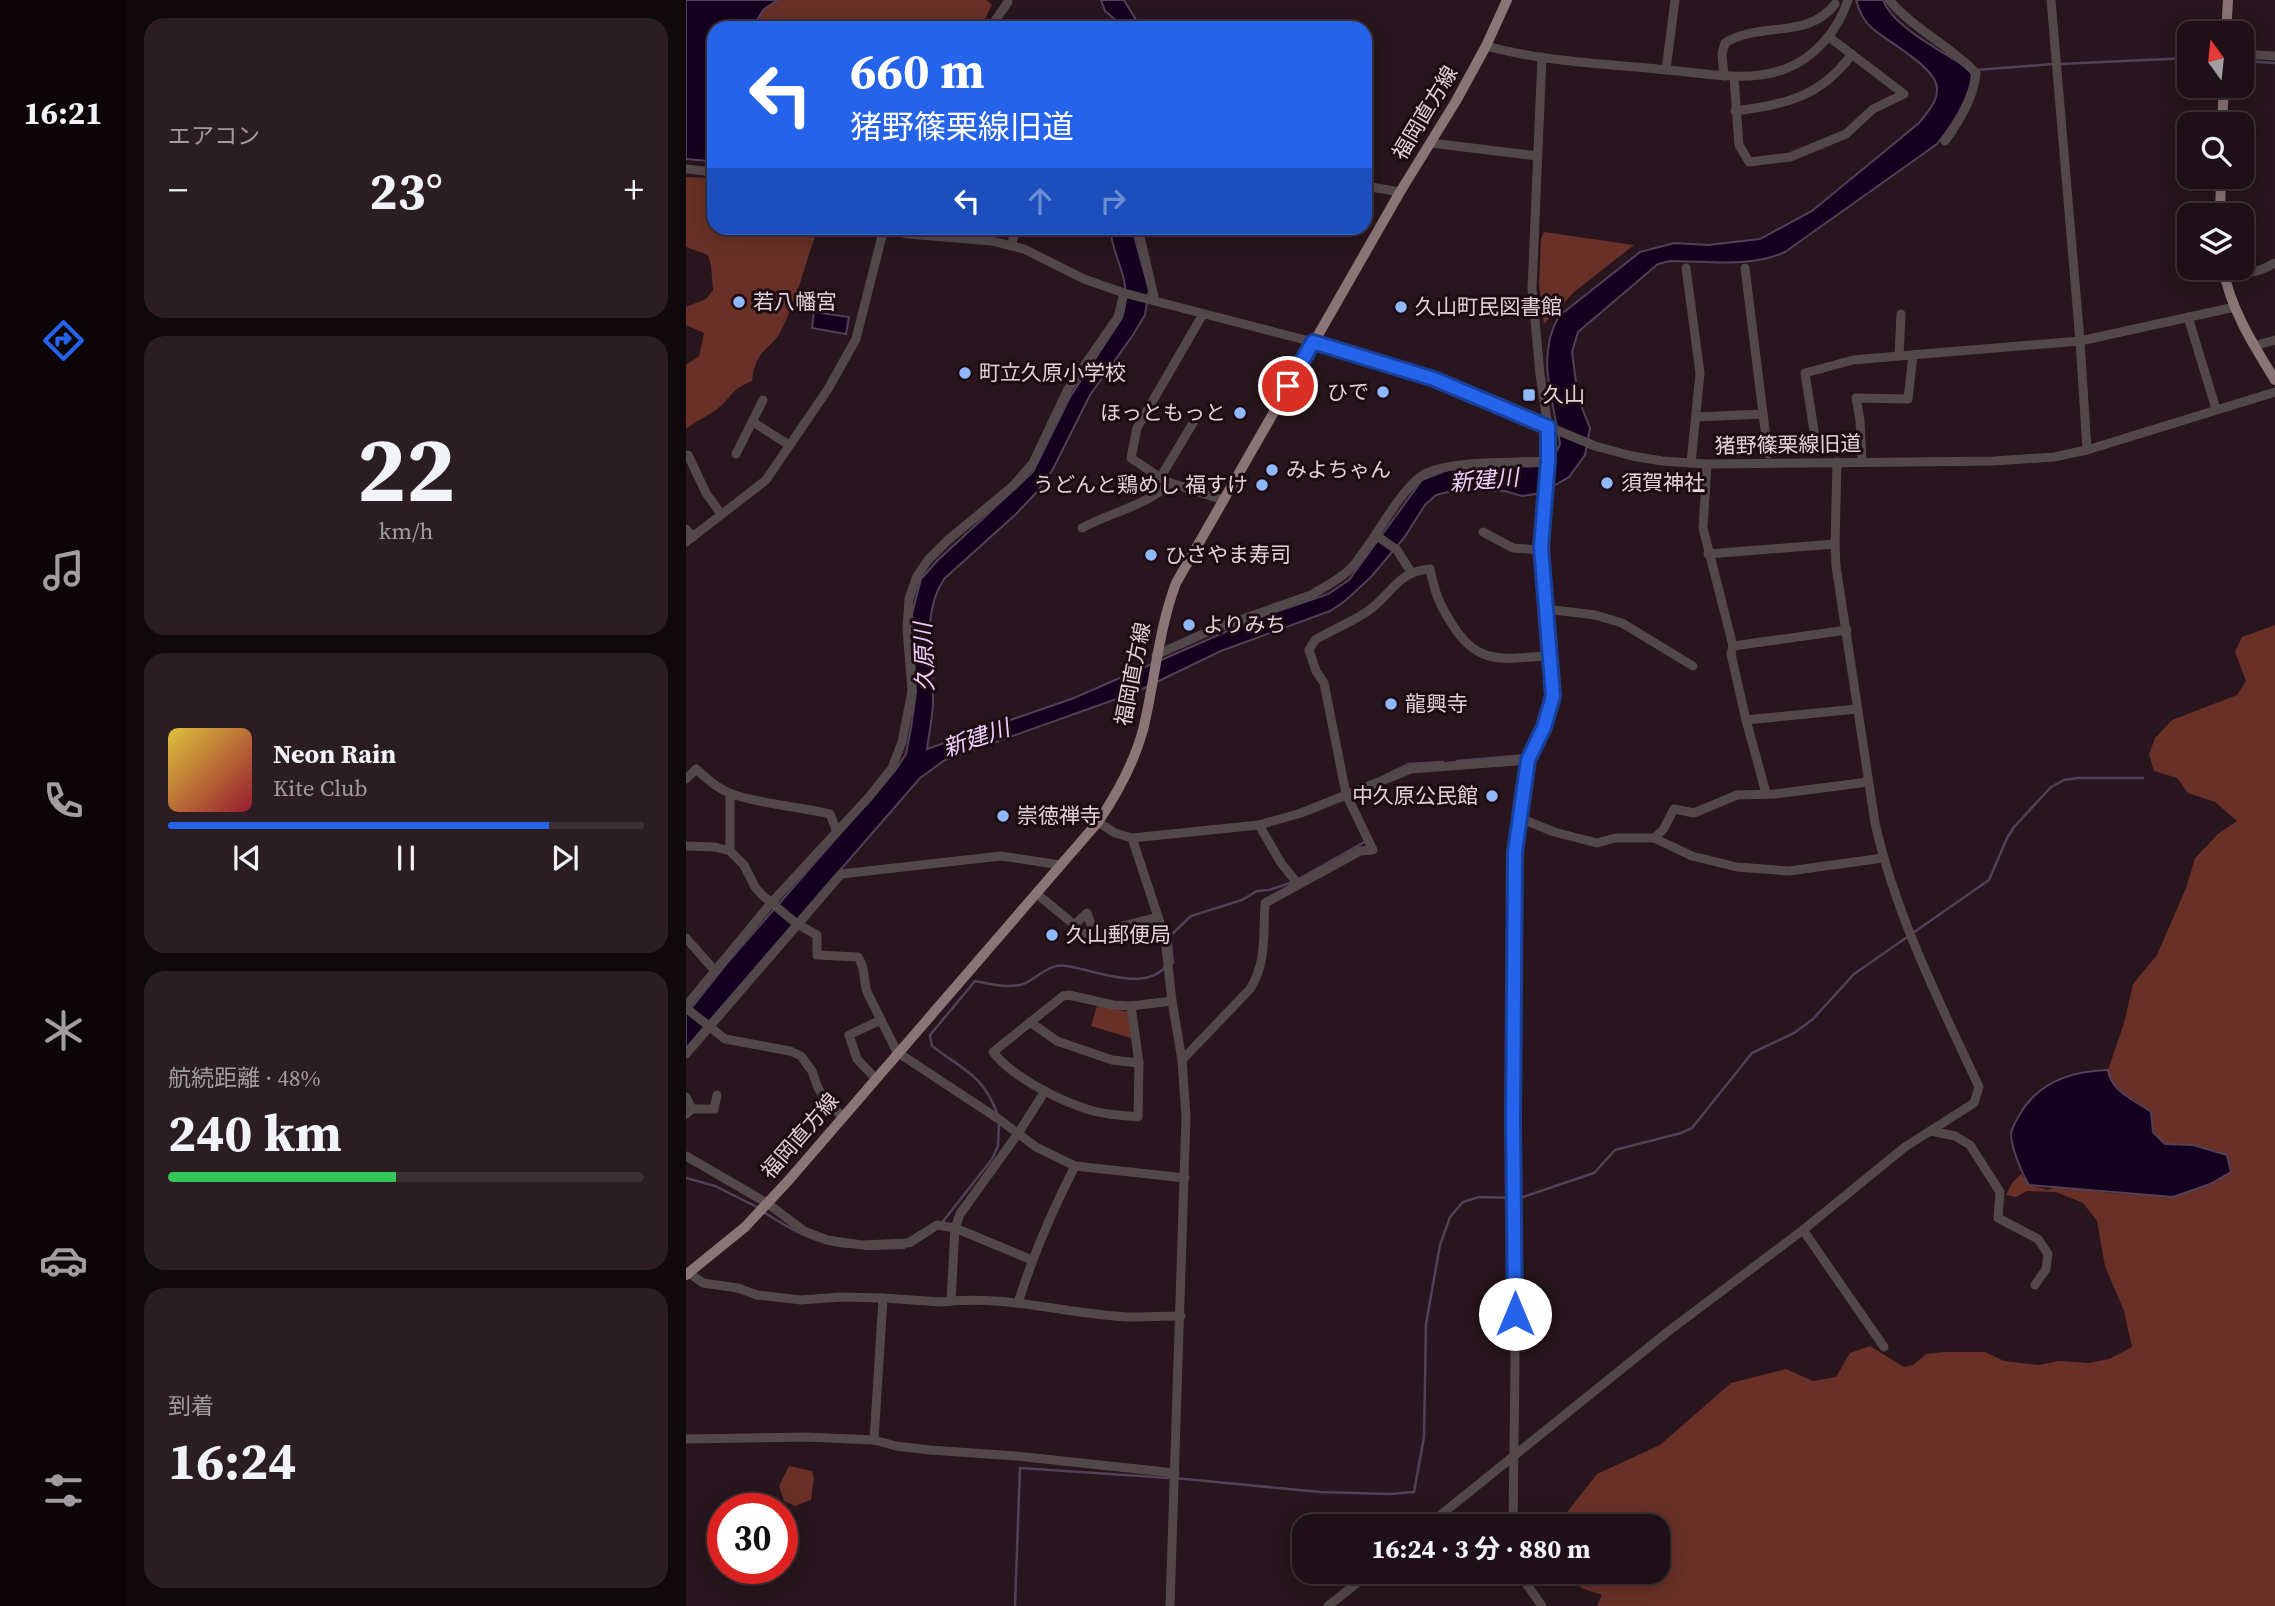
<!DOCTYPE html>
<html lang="ja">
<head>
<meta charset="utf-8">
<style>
  body { margin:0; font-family:"Source Serif 4","Noto Sans JP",serif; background:#2b1e23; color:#f1f3f6; height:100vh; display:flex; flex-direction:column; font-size:26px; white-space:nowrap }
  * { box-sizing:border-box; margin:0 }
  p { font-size:23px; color:#a19da1 }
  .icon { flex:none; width:38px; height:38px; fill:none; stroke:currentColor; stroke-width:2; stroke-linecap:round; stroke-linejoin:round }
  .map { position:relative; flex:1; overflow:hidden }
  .drawer { display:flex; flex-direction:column; gap:18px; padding:18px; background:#10090c; width:560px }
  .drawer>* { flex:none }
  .top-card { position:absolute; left:21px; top:21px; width:665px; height:214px; border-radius:21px; box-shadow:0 4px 18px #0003,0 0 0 2px #3c3035; background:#2563eb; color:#fff; overflow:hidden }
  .needle { width:46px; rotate:345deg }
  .controls { position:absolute; left:1491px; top:21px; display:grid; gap:14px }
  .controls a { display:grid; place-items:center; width:77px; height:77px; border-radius:14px; background:#1e1016; box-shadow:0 4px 18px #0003,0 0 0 2px #3c3035; font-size:35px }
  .speed { position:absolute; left:21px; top:1493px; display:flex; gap:14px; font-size:35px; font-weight:700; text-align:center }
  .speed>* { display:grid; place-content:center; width:91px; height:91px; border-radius:50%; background:#1e1016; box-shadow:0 4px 18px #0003,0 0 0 2px #3c3035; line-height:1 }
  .speed .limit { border:10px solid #d22; background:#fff; color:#111 }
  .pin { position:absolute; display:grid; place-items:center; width:60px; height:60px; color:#fff; margin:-30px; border:4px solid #fff; border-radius:50%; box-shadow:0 2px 7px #0007 }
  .me { position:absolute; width:77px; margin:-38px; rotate:0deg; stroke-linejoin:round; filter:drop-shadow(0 0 5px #0008) }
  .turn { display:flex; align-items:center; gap:24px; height:147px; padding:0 28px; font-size:32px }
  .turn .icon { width:91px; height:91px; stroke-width:2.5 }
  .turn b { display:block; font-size:49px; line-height:60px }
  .lanes { display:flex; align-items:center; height:66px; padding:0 28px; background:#0003; justify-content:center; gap:35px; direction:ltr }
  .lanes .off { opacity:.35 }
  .big { font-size:52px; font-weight:700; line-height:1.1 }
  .drawer .widget { flex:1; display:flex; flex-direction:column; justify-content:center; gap:10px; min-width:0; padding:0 24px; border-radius:21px; background:#2b1e23 }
  .drawer .dial { align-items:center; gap:0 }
  .dial b { font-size:91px; line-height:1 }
  .song { display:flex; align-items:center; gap:21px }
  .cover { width:84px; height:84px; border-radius:10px; background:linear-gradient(135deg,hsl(50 70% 55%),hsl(350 70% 35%)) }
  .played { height:7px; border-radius:4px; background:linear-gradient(90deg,#2563eb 80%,#3c3035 80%) }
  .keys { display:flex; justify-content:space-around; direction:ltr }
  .heat { display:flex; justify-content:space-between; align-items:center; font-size:38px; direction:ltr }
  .charge { height:10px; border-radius:5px; background:linear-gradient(90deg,#34c759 48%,#3c3035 0) }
  .trip { position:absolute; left:606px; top:1514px; width:378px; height:70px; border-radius:21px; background:#1e1016; box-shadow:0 4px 18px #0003,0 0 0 2px #3c3035; font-weight:700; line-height:70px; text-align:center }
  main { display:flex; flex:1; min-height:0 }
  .tab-bar { display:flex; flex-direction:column; width:126px; justify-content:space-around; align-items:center; background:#0c0609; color:#a19da1 }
  .tab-bar .icon { width:49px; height:49px }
  .tab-bar .on { color:#2563eb }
  .tab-bar b { font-size:32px; color:#f1f3f6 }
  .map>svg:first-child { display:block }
  .green { fill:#683026 }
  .water { fill:#15001f; stroke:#524056; stroke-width:2 }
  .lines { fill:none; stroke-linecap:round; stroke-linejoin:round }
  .stream { stroke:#524056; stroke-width:2.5 }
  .minor { stroke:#534849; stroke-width:9 }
  .major { stroke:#8a7476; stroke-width:10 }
  .route-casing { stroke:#184099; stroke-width:18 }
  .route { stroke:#2563eb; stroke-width:12 }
  .poi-dot { fill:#8fb8fd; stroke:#1e0c14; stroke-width:2.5 }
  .labels { text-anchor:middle; stroke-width:6; stroke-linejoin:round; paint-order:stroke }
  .street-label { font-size:21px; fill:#e1d4d8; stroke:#1e0c14 }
  .poi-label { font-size:21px; fill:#e1d4d8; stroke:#1e0c14; text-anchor:start }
  .water-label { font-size:23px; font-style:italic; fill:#efcefb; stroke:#1e0c14 }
</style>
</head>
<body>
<main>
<nav class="tab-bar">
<b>16:21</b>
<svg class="icon on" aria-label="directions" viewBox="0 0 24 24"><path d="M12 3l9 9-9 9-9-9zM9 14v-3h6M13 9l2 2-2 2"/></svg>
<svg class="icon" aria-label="music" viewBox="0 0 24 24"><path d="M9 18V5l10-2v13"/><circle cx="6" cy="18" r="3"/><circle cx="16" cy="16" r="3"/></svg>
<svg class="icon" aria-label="phone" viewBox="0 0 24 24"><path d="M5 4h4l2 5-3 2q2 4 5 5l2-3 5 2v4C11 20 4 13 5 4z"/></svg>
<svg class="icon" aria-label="climate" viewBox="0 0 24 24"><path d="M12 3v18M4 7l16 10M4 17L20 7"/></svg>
<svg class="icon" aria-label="car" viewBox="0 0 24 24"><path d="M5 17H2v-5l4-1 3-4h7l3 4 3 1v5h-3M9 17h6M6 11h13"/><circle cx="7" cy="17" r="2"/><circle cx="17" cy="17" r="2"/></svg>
<svg class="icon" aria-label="filters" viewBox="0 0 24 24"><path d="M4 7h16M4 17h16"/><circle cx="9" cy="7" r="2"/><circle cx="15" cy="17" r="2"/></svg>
</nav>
<section class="drawer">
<div class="widget"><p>エアコン</p>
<div class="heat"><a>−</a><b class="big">23°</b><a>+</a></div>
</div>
<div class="widget dial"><b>22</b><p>km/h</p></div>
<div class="widget">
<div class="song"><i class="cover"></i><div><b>Neon Rain</b><p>Kite Club</p></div></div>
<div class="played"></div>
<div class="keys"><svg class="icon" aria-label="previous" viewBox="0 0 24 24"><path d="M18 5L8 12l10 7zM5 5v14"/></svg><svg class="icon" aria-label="pause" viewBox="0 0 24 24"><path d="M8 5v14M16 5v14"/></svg><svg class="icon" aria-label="next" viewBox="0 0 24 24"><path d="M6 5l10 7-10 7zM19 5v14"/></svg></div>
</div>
<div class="widget"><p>航続距離 · 48%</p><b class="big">240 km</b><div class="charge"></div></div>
<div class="widget"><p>到着</p><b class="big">16:24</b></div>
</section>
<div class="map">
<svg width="1589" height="1606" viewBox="0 0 1589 1606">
  <rect width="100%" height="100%" fill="#28151d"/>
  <g class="green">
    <polygon points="92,0 301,0 306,5 294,28 73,28 71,20 78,9"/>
    <path d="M 0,177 L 20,178 L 28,185 L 28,228 L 132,229 C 121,256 115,285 104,311 C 100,320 95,333 89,340 C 73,356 70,357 66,381 C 43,390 46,398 30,410 C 20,417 10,421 0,429 L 0,365 L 13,356 L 18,333 L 0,325 L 0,307 L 20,299 L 27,290 L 25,265 L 22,255 L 0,247 Z"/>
    <polygon points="858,232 948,245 888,292 858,324 853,285 855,239"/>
    <polygon points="1589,625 1589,1606 911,1606 916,1595 895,1588 881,1572 971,1572 971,1526 868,1526 882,1511 911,1474 974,1445 1045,1383 1100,1369 1127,1381 1150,1377 1164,1353 1184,1346 1218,1367 1227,1365 1240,1354 1257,1352 1299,1352 1318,1361 1352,1365 1373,1361 1402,1363 1423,1359 1446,1347 1438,1311 1419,1266 1411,1221 1397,1203 1370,1192 1341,1191 1330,1197 1320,1195 1326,1183 1335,1174 1343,1185 1362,1190 1373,1186 1422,1193 1487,1197 1507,1145 1479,1144 1467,1132 1449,1100 1432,1090 1423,1079 1422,1070 1438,1023 1447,984 1471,955 1500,888 1509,858 1532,834 1551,821 1529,802 1502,793 1491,778 1468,771 1463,754 1469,738 1486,720 1551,695 1560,681 1549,652 1556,637"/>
    <polygon points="411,1006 443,1012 445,1038 405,1026"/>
    <polygon points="103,1466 126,1471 128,1478 125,1500 109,1506 98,1501 93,1486"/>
  </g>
  <g class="water">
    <polygon points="0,0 92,0 78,9 71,20 73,28 28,28 28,157 23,161 0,159"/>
    <polygon points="415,0 438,0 455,28 439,28 419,11"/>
    <path d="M 1170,0 L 1197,0 C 1207,27 1256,51 1280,67 L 1286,74 C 1284,99 1266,125 1251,144 L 1099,252 C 1063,268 1023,261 984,261 L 972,264 L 892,332 L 886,352 L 892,398 L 904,428 L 899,455 L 883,477 L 855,493 L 836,496 L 819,491 L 770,490 L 750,495 L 739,505 L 718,538 L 685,577 L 659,601 L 644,611 L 535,651 L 450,692 L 259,760 L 234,778 L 0,1048 L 0,1015 L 42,962 L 209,771 L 220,754 L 225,728 L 230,692 L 226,614 L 235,579 L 251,561 L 347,472 L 384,397 L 436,318 C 448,279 427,262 424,228 L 446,228 L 463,290 L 459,315 L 447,335 L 404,395 L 367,469 L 350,493 L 330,514 L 258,579 C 234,615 248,659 247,700 C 247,717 243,733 241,749 L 388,698 L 569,619 L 642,594 L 663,580 L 736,480 L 762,470 L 853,466 L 871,451 L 874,444 C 868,401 849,357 873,316 L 954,252 L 988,243 L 1022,245 L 1074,239 L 1126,211 L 1233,123 C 1240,114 1251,103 1251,90 C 1253,68 1201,42 1186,28 C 1177,21 1173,11 1170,0 Z"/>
    <polygon points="128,312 163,317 160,334 126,328"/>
    <path d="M 1422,1070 C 1425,1092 1449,1100 1465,1112 L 1467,1132 L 1479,1144 L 1507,1145 L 1541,1155 L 1545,1172 L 1524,1184 L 1487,1197 L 1343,1185 C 1336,1174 1325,1147 1325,1134 C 1326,1127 1331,1119 1334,1114 C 1353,1081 1386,1071 1422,1070 Z"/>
  </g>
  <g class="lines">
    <g class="stream">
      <polyline points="1556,61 1589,63"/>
      <polyline points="1374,64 1503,58"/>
      <polyline points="1290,70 1367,64"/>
      <polyline points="849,555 853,568"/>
      <polyline points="854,585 856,652"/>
      <polyline points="857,659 861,704"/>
      <polyline points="847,756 852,756 865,723 864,721"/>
      <polyline points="771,761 841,755"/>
      <polyline points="700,775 723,764 757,762"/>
      <polyline points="613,879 680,841"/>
      <polyline points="485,964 487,963 484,936 505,916 556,900 571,891 583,890 607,882"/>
      <path d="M 311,1113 C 297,1075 276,1069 246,1046 L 244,1035 L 289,981 C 304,984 323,989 337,984 C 353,978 361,963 381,966 C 408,970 458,992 479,967"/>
      <polyline points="0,1178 29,1186 71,1207"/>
      <path d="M 76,1211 C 104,1229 129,1244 162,1247"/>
      <polyline points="255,1224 306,1159 312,1146 313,1123"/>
      <polyline points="225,1246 248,1231"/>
      <polyline points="179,1249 218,1248"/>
      <polyline points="329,1606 334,1468 499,1479 634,1492 704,1494 728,1492 738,1437 740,1324 754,1245 764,1217 777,1202 793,1197 834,1198 908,1173 929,1150 995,1133 1006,1128 1066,1053 1108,1033 1127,1019 1168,974 1303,880 1321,838 1328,827 1365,787 1378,780 1391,778 1457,778"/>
    </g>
    <g class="minor">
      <path d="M 1203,0 C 1228,29 1264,46 1290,73 C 1288,98 1273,122 1259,141"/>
      <polyline points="1365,0 1394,341 1401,450"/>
      <polyline points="304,28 322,2"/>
      <path d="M 800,46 C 859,62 921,64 981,70 C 1020,73 1061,83 1099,69 C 1129,58 1152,30 1162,0"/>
      <polyline points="1556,54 1589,56"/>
      <polyline points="980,70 989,0"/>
      <path d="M 1038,76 L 1036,54 L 1039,43 C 1073,21 1122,40 1149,4"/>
      <polyline points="1048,77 1053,145 1063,162 1104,157 1160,134 1187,109 1218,94 1143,37"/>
      <polyline points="679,102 680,98"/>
      <path d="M 1049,111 C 1099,104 1134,98 1166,54"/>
      <polyline points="745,143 851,156"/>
      <polyline points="0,169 28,172"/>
      <polyline points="679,186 714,192"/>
      <polyline points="197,228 222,234 306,241 338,249 398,279 438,293 627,342 748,379 909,446 946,456 976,461 1021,464 1226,462 1308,461 1368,457 1401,450 1589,392"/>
      <polyline points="452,228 469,301"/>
      <polyline points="325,246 330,228"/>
      <path d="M 1556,267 C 1566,277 1578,268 1589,263"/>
      <polyline points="1000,268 1014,373 1005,463"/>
      <polyline points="1059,268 1082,454"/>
      <polyline points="517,314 451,428 445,458 479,481 537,500"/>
      <polyline points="1215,314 1213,356 1394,341 1549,307"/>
      <polyline points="1502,317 1530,409"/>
      <polyline points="1568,346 1589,340"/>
      <polyline points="1010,417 1077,414"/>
      <polyline points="67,422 103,445"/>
      <polyline points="1082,451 1129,437 1119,373 1167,360 1213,356"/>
      <polyline points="50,454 77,400"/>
      <polyline points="2,455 20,493 35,514"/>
      <polyline points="1176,462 1174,420 1170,398 1222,399 1227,355"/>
      <polyline points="1021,464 1017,528 1047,646 1045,654 1060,720 1080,793"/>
      <polyline points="474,478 507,423"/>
      <path d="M 396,528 C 425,512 461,506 484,483"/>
      <polyline points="0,529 7,537"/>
      <polyline points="797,532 827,548 855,550"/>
      <polyline points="691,536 711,550 725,572"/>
      <polyline points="0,542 80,480 142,389 170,339 198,228"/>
      <polyline points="1022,554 1149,544"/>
      <polyline points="860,609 909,615 936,623 1007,666"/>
      <polyline points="1047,646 1161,630"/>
      <path d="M 470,655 L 528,629 L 625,595 C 638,587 655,579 666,567 C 687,545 717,481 743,472 C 775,460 828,463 862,461"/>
      <polyline points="1060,720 1171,709"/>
      <path d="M 0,779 L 10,769 C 20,778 32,789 46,794 C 78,805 112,806 144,814 L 151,832"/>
      <polyline points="44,794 44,851"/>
      <polyline points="834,818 868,832 911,843 929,838 968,838 1006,856 1051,867 1103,871 1197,858"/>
      <polyline points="412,822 429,833 446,838 573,825 615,813 725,769 842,760"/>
      <polyline points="573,825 595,863 612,884"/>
      <polyline points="446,838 479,938 486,1001 496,1060 500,1117 484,1606"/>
      <polyline points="968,838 977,830 988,809 1008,813 1051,795 1089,794 1182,782"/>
      <path d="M 0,846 L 29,847 L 44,851 L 58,865 L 69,887 L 76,895 L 111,924 L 131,935 L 131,955 L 172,957 C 180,969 177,979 181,992 L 211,1052 L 314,1120 L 350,1147 L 389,1166 L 499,1178"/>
      <polyline points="351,894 391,927 394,934 413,932 472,917"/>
      <polyline points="388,925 401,913 408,933"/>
      <polyline points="0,938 29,971"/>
      <polyline points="0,1006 85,903 183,797 206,768 216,742 226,691 221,629 223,599 231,576 242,560 262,540 327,486 347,463 382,389 432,317 438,293"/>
      <path d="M 445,1006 L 453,1063 L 452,1117 C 437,1115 421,1115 407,1111 C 376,1102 327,1078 307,1052 L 377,996 L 383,995 L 427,1005 L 445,1006 L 486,1001"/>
      <polyline points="0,1008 39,1039 104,1051 115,1056 126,1071 132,1088 140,1101 157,1117"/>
      <polyline points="344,1022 371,1041 426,1060 453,1063"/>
      <polyline points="0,1054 155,874 315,856 375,865"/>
      <path d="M 496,1060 L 564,989 C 581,963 577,933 579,903 L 674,851 L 687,850 L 660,794 L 638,683 L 630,671 L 623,650 L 629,640 C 646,630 666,622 682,611 C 705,595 712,571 744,569 C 749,593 753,604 766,624 C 792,667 818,658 862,656"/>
      <polyline points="189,1078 171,1059 163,1035 195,1020"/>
      <polyline points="0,1097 6,1109 0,1114"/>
      <polyline points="6,1109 28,1109 31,1095"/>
      <polyline points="1245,1131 1269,1136 1284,1145 1314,1192 1312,1218 1352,1239 1362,1254 1360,1269 1349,1285"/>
      <polyline points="0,1156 81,1203 118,1231 141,1240 176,1245 222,1243 251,1225 269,1228 346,1260"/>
      <polyline points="1117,1230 1198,1347"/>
      <path d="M 3,1273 L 17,1283 L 52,1288 L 71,1295 L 115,1300 L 155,1297 L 197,1298 L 255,1302 C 317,1294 380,1314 442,1317 C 459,1317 478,1316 495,1316"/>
      <polyline points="265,1301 269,1228 274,1214 331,1135 359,1091"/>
      <path d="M 332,1303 C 347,1255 366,1211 389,1166"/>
      <polyline points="0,1439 120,1437 188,1440 210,1446 244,1450 330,1456 489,1473"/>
      <polyline points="188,1440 197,1298"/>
      <path d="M 741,1526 L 984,1330 L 1117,1230 L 1219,1147 L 1288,1103 L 1293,1087 C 1253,1001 1210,916 1189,823 L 1150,566 L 1149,544 L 1151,462"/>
      <polyline points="827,1526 829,1363 827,1121 829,852 842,760 858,727 867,697 855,547 862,461 862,427 854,374 846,289 856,57"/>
      <polyline points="832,1572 856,1606"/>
      <polyline points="642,1606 685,1572"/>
    </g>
    <g class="major">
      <polyline points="1540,33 1542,0"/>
      <polyline points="1536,124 1538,86"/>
      <polyline points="1534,215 1535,177"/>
      <path d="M 1537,268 C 1544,308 1568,346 1589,380"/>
      <path d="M 0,1275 L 59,1227 L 102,1181 L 412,822 C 431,794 448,763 457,730 C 469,681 472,631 490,583 L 714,192 L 770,101 L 800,46 L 821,0"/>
    </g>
  </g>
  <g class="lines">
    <defs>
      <polyline id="route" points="602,386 627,342 748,379 862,427 862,461 855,547 867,696 858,727 842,760 829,852 827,1121 829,1314"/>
    </defs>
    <use href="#route" class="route-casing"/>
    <use href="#route" class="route"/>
  </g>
  <g class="poi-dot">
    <circle cx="53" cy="302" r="7"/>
    <circle cx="715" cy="307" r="7"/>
    <circle cx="279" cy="373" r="7"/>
    <circle cx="697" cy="392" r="7"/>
    <rect x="836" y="388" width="14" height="14" rx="3.5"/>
    <circle cx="554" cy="413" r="7"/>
    <circle cx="586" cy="470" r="7"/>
    <circle cx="921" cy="483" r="7"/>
    <circle cx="576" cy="485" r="7"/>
    <circle cx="465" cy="555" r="7"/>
    <circle cx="503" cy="625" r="7"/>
    <circle cx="705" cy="704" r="7"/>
    <circle cx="806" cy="796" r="7"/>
    <circle cx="317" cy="816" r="7"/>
    <circle cx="366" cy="935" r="7"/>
  </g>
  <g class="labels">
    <g class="street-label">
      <text transform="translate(739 113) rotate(-59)" y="7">福岡直方線</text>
      <text transform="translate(1102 445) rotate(-1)" y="7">猪野篠栗線旧道</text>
      <text transform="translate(447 674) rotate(-79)" y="7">福岡直方線</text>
      <text transform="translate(114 1136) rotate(-49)" y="7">福岡直方線</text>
    </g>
    <g class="poi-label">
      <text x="67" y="309">若八幡宮</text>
      <text x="729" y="314">久山町民図書館</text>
      <text x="293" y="380">町立久原小学校</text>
      <text x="683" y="399" text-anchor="end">ひで</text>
      <text x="857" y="402">久山</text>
      <text x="540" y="420" text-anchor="end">ほっともっと</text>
      <text x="600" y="477">みよちゃん</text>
      <text x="935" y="490">須賀神社</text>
      <text x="562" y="492" text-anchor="end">うどんと鶏めし 福すけ</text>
      <text x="479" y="562">ひさやま寿司</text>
      <text x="517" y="632">よりみち</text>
      <text x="719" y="711">龍興寺</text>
      <text x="792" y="803" text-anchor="end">中久原公民館</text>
      <text x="331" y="823">崇徳禅寺</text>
      <text x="380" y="942">久山郵便局</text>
    </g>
    <g class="water-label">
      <text transform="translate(798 480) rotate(-5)" y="8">新建川</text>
      <text transform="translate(238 657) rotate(-92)" y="8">久原川</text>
      <text transform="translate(290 738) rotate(-19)" y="8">新建川</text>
    </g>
  </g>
</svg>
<div class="controls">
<a><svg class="needle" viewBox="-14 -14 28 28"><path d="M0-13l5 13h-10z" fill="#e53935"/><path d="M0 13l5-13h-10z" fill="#a19da1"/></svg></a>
<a><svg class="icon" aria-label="search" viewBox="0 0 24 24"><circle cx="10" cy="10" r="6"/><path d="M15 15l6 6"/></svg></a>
<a><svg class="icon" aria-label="layers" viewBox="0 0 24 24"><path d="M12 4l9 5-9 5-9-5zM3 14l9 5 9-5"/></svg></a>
</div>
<div class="speed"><div class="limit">30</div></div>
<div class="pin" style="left:602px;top:386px;background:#d93025"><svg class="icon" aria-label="arrive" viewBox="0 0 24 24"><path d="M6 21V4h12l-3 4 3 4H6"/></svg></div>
<svg class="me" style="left:829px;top:1314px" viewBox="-20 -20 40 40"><circle r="19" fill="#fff"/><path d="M0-13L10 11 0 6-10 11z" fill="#2563eb"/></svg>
<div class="trip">16:24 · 3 分 · 880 m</div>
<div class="top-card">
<div class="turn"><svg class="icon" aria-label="left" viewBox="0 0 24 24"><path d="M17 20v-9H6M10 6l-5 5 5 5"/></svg><div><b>660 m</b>猪野篠栗線旧道</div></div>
<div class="lanes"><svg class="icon" aria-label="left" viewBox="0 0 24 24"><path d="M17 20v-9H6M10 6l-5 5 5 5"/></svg><svg class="icon off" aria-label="ahead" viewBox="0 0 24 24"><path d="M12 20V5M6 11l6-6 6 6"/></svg><svg class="icon off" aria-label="right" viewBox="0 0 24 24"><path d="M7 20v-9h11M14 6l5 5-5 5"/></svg></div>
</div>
</div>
</main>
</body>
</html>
